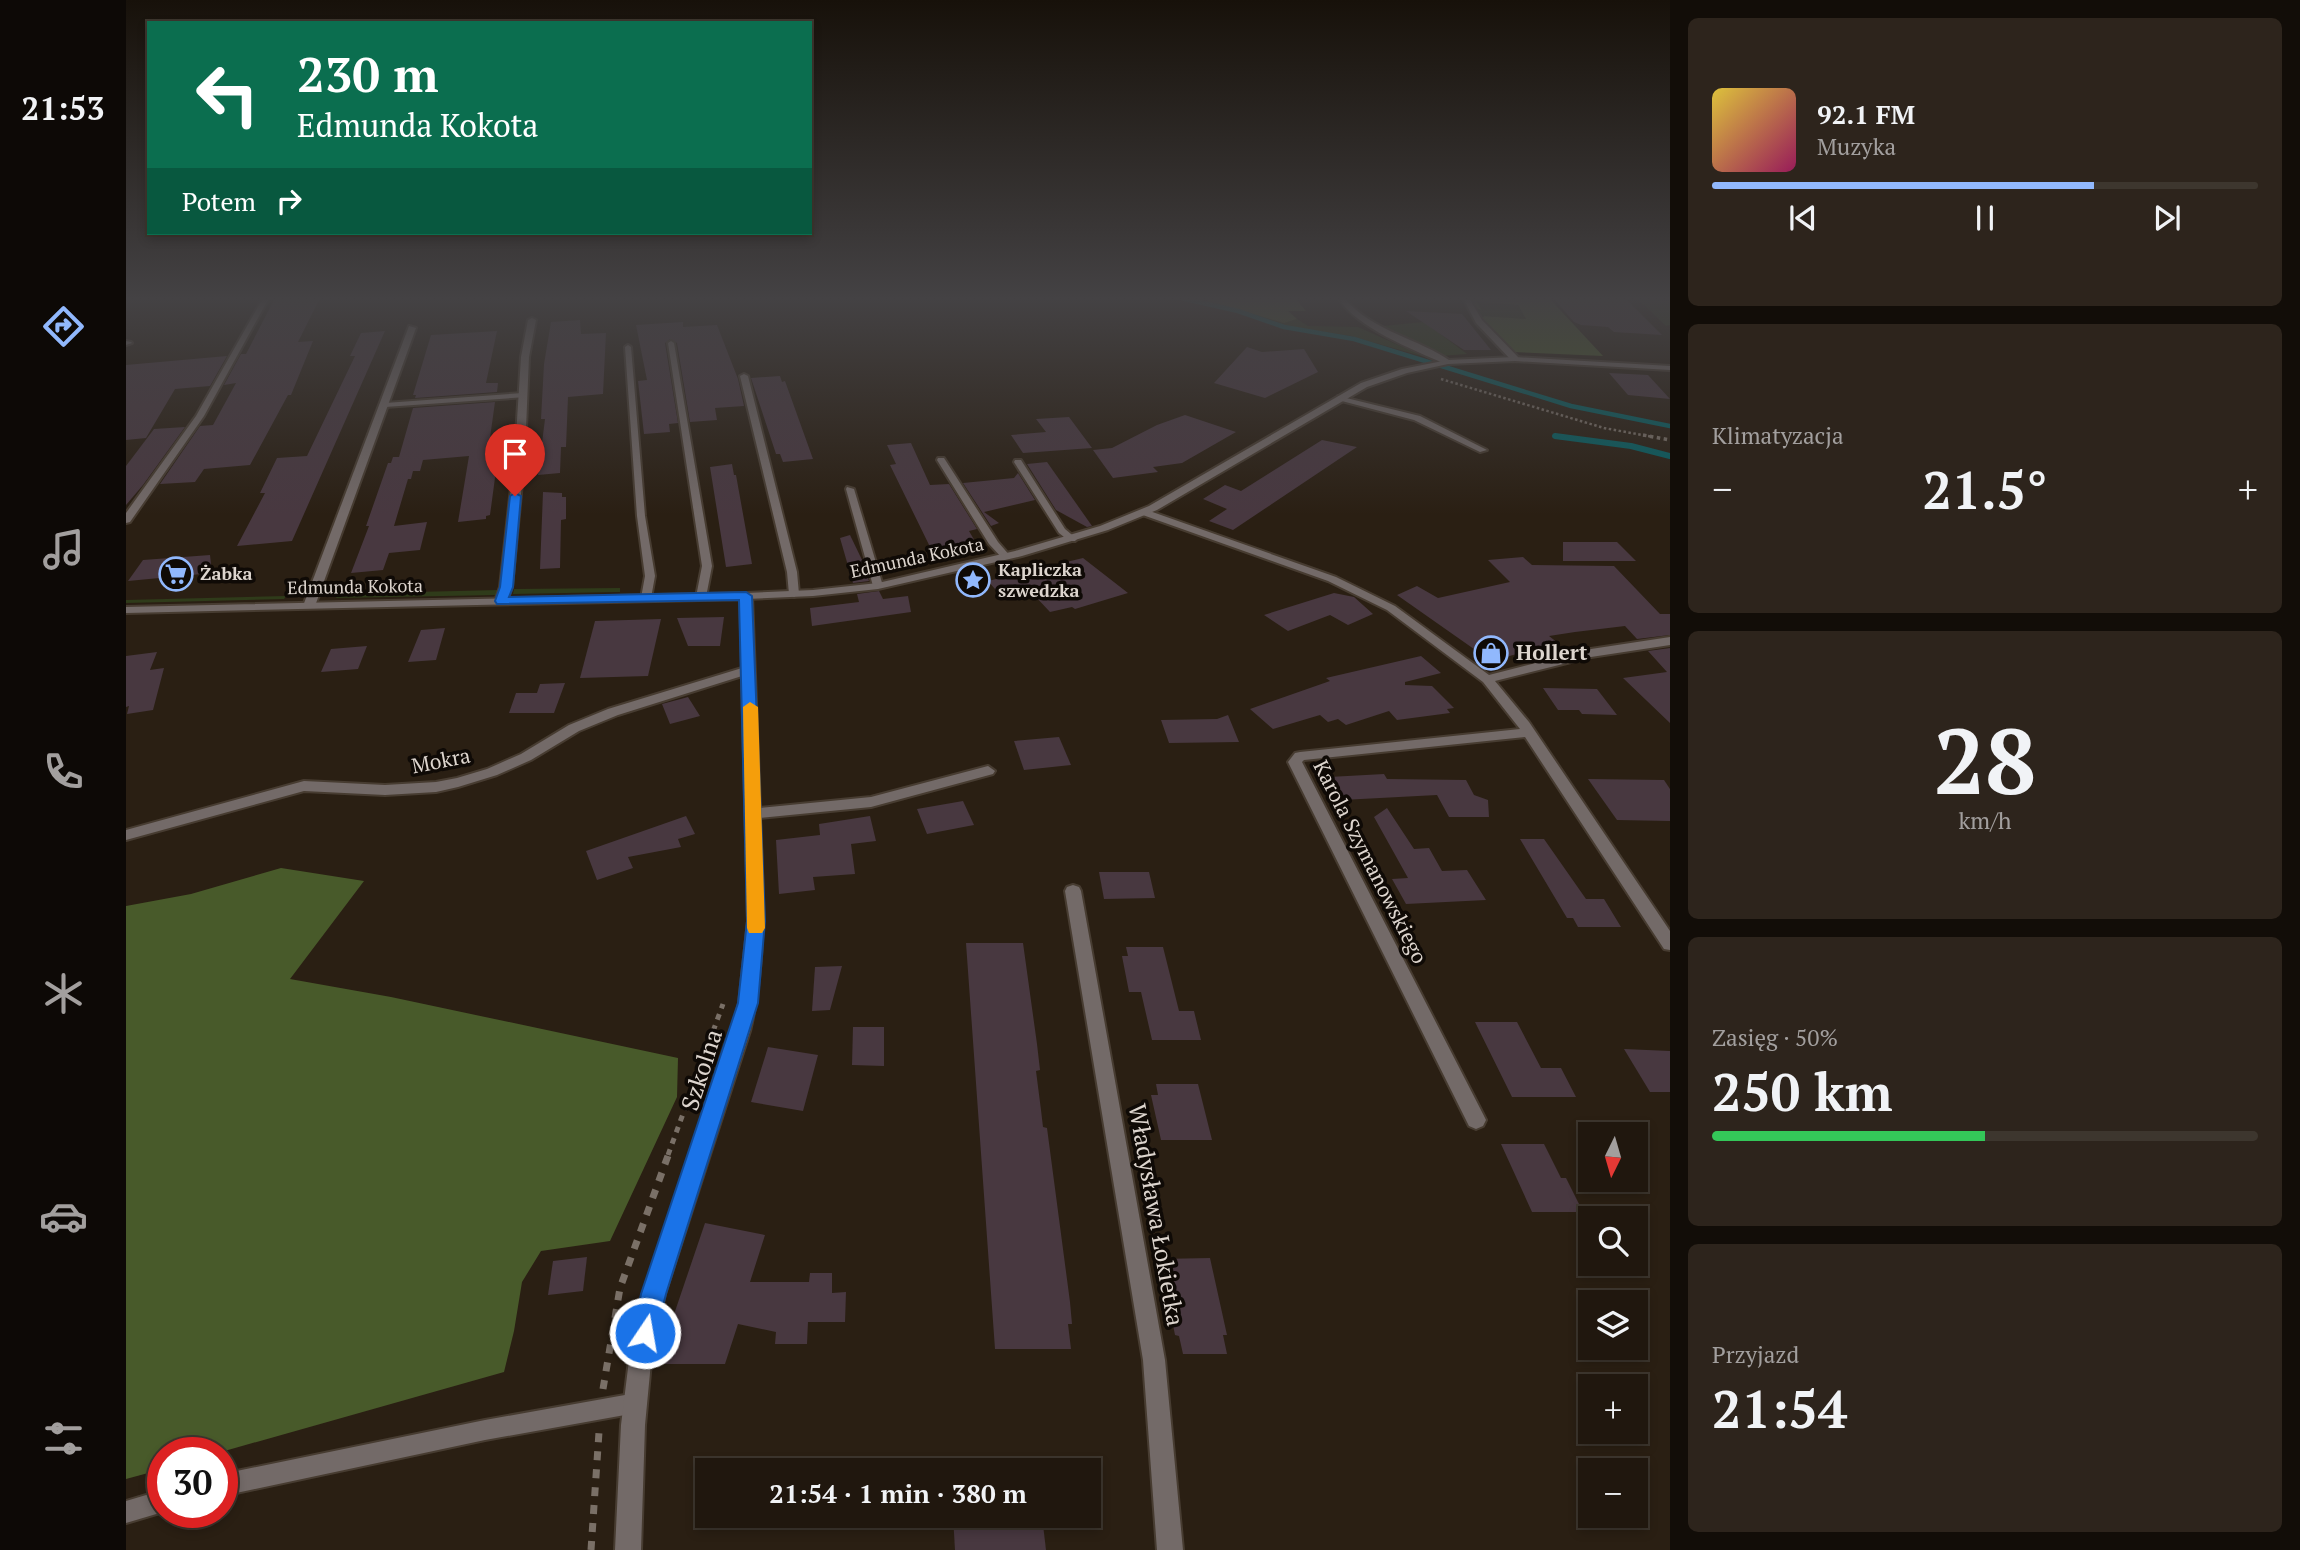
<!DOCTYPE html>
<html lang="pl">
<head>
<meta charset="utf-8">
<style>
  body { margin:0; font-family:"PT Serif",serif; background:#2d241c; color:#f1f3f6; height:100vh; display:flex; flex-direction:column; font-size:26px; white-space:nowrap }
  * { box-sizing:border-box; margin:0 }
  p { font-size:23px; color:#a29f9e }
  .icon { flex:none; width:38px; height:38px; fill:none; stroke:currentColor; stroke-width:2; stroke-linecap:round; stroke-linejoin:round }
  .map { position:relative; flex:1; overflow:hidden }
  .drawer { display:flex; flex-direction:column; gap:18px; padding:18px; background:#120d08; width:630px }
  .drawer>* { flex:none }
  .guide { position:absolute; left:21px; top:21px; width:665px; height:214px; border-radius:0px; box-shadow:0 4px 10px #0003,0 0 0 2px #3d362e; background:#0b6e4f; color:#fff; overflow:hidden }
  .needle { width:46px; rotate:185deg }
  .controls { position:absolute; left:1452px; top:1122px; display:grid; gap:14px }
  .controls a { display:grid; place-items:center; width:70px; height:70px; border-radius:0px; background:#20170e; box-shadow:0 4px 10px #0003,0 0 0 2px #3d362e; font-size:35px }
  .speed { position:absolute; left:21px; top:1437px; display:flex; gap:14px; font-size:35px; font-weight:700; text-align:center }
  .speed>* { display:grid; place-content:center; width:91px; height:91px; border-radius:50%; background:#20170e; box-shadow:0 4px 10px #0003,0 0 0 2px #3d362e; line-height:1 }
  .speed .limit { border:10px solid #d22; background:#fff; color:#111 }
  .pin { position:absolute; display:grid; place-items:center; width:60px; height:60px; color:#fff; margin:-72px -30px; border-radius:50% 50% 50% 0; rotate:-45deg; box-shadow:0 0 7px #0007 }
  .pin .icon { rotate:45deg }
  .me { position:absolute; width:77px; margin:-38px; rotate:12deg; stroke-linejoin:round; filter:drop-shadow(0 0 5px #0008) }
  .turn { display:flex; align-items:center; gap:24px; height:147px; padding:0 35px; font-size:32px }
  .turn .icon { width:91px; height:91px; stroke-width:2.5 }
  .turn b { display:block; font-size:49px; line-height:60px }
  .then { display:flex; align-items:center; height:66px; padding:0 35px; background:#0003; gap:14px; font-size:26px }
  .big { font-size:52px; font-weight:700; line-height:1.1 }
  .drawer .card { flex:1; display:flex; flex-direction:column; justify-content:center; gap:10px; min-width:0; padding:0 24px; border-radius:10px; background:#2d241c }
  .drawer .dial { align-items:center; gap:0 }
  .dial b { font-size:91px; line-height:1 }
  .song { display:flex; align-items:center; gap:21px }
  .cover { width:84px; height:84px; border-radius:10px; background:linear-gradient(135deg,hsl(50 70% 55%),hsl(330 70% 35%)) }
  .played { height:7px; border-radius:4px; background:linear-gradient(90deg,#91b8fd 70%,#3d362e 70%) }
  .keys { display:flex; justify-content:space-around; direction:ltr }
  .heat { display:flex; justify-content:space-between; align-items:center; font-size:38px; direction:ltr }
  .charge { height:10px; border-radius:5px; background:linear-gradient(90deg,#34c759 50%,#3d362e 0) }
  .trip { position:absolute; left:569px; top:1458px; width:406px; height:70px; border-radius:0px; background:#20170e; box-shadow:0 4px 10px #0003,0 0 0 2px #3d362e; font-weight:700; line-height:70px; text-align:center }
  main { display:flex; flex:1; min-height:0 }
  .dock { display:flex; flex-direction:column; width:126px; justify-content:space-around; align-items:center; background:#0d0906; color:#a29f9e }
  .dock .icon { width:49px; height:49px }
  .dock .active { color:#91b8fd }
  .dock b { font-size:32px; color:#f1f3f6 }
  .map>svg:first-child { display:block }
  .green { fill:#2f3b1a }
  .forest { fill:#485a2a }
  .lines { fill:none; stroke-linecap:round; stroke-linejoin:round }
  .stream-far1 { stroke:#055f62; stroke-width:4.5 }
  .stream { stroke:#055f62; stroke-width:6 }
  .building { fill:#483840 }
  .service-casing { stroke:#473c31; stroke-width:4 }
  .minor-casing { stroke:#473c31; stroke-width:4 }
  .tertiary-casing { stroke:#473c31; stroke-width:4 }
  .path-far3 { stroke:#7a7067; stroke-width:2.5; stroke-dasharray:2.5 2.5; stroke-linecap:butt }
  .path-far2 { stroke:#7a7067; stroke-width:3.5; stroke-dasharray:3.5 3.5; stroke-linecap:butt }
  .path-far1 { stroke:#7a7067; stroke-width:5; stroke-dasharray:6 6; stroke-linecap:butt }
  .path { stroke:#7a7067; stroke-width:7; stroke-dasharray:9 9; stroke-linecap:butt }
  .service { fill:#736a68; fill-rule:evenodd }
  .minor { fill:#736a68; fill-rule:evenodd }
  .tertiary { fill:#736a68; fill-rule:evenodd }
  .route { fill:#1a73e8; stroke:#114b97; stroke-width:2 }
  .slow { fill:#f59e0b }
  .labels { text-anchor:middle; stroke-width:7; stroke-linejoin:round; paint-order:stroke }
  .far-street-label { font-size:18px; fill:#ddd5ce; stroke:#0f0a06 }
  .far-poi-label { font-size:18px; font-weight:bold; fill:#ddd5ce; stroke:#0f0a06; text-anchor:start }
  .poi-label { font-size:21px; font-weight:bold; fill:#ddd5ce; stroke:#0f0a06; text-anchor:start }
  .street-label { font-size:21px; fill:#ddd5ce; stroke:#0f0a06 }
  .near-street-label { font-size:24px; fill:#ddd5ce; stroke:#0f0a06 }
</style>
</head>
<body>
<main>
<nav class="dock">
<b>21:53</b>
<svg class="icon active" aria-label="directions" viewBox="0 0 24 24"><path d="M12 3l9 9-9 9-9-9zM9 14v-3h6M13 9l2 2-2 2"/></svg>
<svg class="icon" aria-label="music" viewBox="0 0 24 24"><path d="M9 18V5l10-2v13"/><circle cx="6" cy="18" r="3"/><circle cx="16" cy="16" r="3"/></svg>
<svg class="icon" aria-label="phone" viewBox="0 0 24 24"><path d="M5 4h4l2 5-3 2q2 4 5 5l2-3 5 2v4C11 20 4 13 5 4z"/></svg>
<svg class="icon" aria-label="climate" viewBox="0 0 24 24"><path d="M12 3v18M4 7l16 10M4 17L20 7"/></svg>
<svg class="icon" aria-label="car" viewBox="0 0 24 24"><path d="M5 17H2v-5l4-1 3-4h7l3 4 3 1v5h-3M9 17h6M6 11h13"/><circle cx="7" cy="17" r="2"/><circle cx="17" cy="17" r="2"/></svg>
<svg class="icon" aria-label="filters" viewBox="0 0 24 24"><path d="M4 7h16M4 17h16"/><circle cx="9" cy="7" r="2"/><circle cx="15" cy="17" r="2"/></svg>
</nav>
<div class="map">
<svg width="1544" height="1550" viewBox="0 0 1544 1550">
  <rect width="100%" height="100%" fill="#2a1f13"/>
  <g class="green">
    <polygon points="1063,298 1099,304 1156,322 1171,319 1182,326 1232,327 1299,357 1225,336 1161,326"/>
    <polygon points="1512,299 1544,301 1544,325 1540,326"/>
    <polygon points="1351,302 1391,305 1401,319 1358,316 1357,321 1349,308 1354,310"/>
    <polygon points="1298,322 1341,354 1314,356 1257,326"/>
    <polygon points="494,588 494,592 387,594 388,589"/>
    <polygon points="373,590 371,595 211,598 204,594"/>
    <polygon points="160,596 158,599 0,603 0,600"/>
  </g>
  <g class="forest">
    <polygon points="1073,298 1169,298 1180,311 1162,311 1171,319 1158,323"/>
    <polygon points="1345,298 1423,298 1477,356 1386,352 1356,319 1358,316 1400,319 1392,305 1351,302 1355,310 1349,308"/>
    <polygon points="155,868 238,881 164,979 265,997 552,1058 551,1097 484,1241 415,1251 396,1282 388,1331 378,1372 95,1452 37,1452 37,1469 0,1479 0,906 65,894"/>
  </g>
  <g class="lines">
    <g class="stream-far1">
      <polyline points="1055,298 1112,311 1158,327 1228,339 1445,406 1544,426"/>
      <polyline points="1429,436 1435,437"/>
    </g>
    <polyline class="stream" points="1429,436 1505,446 1544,456"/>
  </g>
  <g class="building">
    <polygon points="149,298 194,298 172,342 187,341 165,395 162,395 124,465 78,469 69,482 34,484 74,426 87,425 110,383 98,385 115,354 120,354"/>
    <polygon points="1427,298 1500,299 1536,335 1488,332 1482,327 1455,325 1448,322"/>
    <polygon points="1280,311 1336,314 1365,350 1338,350"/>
    <polygon points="454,320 455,334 480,333 477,394 442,397 440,447 435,447 434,473 412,475 419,419 415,419 418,364 425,322"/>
    <polygon points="557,322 557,327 591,325 612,379 618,406 589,408 591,420 564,422 551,343 544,339 539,343 552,423 543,424 544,432 518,434 512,381 521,380 510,325"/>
    <polygon points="259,331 166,541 111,546 139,493 134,493 151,458 181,456 229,356 224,356 235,333"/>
    <polygon points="371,331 360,383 372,383 371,392 289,398 290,395 287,395 305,335"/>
    <polygon points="1121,347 1136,352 1178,349 1192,372 1139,398 1088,383"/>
    <polygon points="101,356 84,386 49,389 20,438 0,440 0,365"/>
    <polygon points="1483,373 1522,375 1544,399 1502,395"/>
    <polygon points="654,376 656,382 659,381 687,459 657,462 654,454 650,454 625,378"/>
    <polygon points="369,402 363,445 367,444 364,463 371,463 364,515 360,516 360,519 332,522 343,456 297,460 294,471 287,471 285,479 282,479 268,526 301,522 294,550 263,553 257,570 225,573 243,526 240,526 262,463 265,463 267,457 273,457 287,408"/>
    <polygon points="1059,415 1110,432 1056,463 1027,467 1032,472 987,478 967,450 986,448 1031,425"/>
    <polygon points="943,417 966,448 897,453 885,435 920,432 910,419"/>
    <polygon points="59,427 17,485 0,505 0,466 28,429"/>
    <polygon points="1196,440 1231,447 1107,530 1083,521 1101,509 1077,499 1099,485 1115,491"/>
    <polygon points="785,443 804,485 823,484 851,529 843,531 850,543 806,551 764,465 770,464 761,445"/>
    <polygon points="921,462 966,526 961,527 930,510 901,464"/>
    <polygon points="606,464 608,475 610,475 626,564 600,567 584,467"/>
    <polygon points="892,473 909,500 858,512 873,523 865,526 837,483 888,478"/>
    <polygon points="417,492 436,493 436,497 440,497 440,519 435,520 434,568 414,569"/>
    <polygon points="724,535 737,562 743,581 727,583 714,538"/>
    <polygon points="1437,542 1491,542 1510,561 1437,561"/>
    <polygon points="84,555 86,573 2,581 17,560"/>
    <polygon points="1397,557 1406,565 1488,566 1534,614 1544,614 1544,635 1511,639 1499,626 1449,632 1423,636 1432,643 1365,661 1271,595 1291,586 1312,598 1384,582 1362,560"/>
    <polygon points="957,558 1002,593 949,609 946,607 924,612 908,595 893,599 889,594 876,597 862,581"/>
    <polygon points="753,591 757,599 782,596 785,612 686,626 684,608 733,602 731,594"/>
    <polygon points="1208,593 1228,597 1247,614 1222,625 1204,615 1162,631 1138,615"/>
    <polygon points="598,617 594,646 562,646 551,618"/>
    <polygon points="535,619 522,676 454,678 469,621"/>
    <polygon points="319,628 310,660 282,662 295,630"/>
    <polygon points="241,646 232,669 195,672 205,649"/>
    <polygon points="1544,648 1544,723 1497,678 1541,672 1522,651"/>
    <polygon points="31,652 24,670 38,668 27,710 1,714 3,706 0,707 0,656"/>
    <polygon points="1295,656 1315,673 1279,682 1279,685 1306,686 1328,708 1321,709 1324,713 1271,720 1263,711 1220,725 1212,719 1202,722 1194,715 1147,729 1124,709 1204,681 1200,678"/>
    <polygon points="439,683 428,713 383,713 390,693 411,693 414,684"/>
    <polygon points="1417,688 1471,689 1491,715 1456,714 1453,710 1432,710"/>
    <polygon points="562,697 574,716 544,724 536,704"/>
    <polygon points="1102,715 1113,742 1043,743 1035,720 1091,719"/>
    <polygon points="933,737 945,765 898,770 888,741"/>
    <polygon points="1258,774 1261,779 1340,780 1348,795 1362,800 1363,817 1323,817 1311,795 1216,800 1203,777"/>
    <polygon points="1462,779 1538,780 1544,789 1544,821 1491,820"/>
    <polygon points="837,801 848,825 801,834 791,809"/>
    <polygon points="1261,808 1288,849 1303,848 1316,871 1341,870 1360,900 1280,904 1266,879 1282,878 1248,817"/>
    <polygon points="560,816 569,834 552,839 555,847 502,857 507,868 471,880 460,851"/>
    <polygon points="744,816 750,841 725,844 729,874 687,877 689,890 653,894 650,840 694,835 693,824"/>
    <polygon points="1394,839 1418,839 1460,899 1478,899 1495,927 1452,927 1447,918 1441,918"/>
    <polygon points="973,872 1023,872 1029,898 978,899"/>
    <polygon points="840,943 897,943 911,1044 914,1070 910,1071 915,1110 917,1127 921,1128 944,1302 946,1324 942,1324 945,1349 869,1349"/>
    <polygon points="1000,947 1037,947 1053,1011 1068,1011 1075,1040 1026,1040 1015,992 1003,992 996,956 1002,956"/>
    <polygon points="716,966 704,1010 686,1011 689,967"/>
    <polygon points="1349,1022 1391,1022 1415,1068 1435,1068 1450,1097 1386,1097"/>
    <polygon points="727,1027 758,1027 758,1066 726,1065"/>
    <polygon points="642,1047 692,1055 677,1111 625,1102"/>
    <polygon points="1498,1049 1544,1051 1544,1092 1524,1092"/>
    <polygon points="1030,1084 1072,1084 1086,1140 1035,1140 1025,1095 1032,1095"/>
    <polygon points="1375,1144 1418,1144 1435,1178 1440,1178 1457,1212 1406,1212"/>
    <polygon points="579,1223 639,1235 624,1282 683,1282 684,1273 706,1273 706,1293 720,1292 719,1322 682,1322 681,1344 649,1344 650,1332 612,1324 599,1364 539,1364 542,1332"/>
    <polygon points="461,1257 457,1291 422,1295 427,1261"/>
    <polygon points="1084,1258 1101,1335 1097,1335 1101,1354 1057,1354 1053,1336 1049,1335 1034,1259"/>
    <polygon points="827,1516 916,1516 920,1550 829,1550"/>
  </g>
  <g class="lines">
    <defs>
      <g id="service">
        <polygon points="0,341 5,342 6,343 0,345"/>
        <polygon points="545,341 548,343 586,566 580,597 575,600 570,597 576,566 542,343"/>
        <polygon points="502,345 505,347 519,516 529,576 525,598 520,601 515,598 519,576 511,516 499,347"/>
        <polygon points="618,374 622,376 671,572 673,594 668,597 663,594 661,572 614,376"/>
        <polygon points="397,393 400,393 400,397 259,407 255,405 259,403"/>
        <polygon points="1212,396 1294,416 1361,450 1354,452 1288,420 1212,400"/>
        <polygon points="812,458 818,458 872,542 885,557 883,559 877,559 863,544 811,460"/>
        <polygon points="889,460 895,460 939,529 951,539 949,541 943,541 933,533 888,462"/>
        <polygon points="721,487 728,489 757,586 755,588 749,588 747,586 720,489"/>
        <polygon points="510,1393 517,1396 520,1403 517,1410 510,1413 359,1440 96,1496 96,1474 359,1420"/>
        <polygon points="37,1490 37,1512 0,1523 0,1501"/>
      </g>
      <g id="minor">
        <polygon points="137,298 143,298 78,416 4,522 0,523 0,513 70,416"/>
        <path d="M 1212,298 L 1218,298 C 1247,332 1292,338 1326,362 L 1319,364 C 1286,349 1231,328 1212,298 Z"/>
        <polygon points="1337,298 1343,298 1356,320 1392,357 1392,361 1386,361 1350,323"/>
        <polygon points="406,318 410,320 403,357 399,452 386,587 381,601 375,604 369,601 374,587 389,452 395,357 402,320"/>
        <polygon points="283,326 290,328 189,606 187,608 179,608 177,606"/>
        <polygon points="1018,509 1210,577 1269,606 1363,675 1465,649 1544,637 1544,645 1465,657 1369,681 1403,722 1544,931 1544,950 1538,949 1399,737 1178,760 1176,762 1357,1114 1360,1120 1357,1126 1350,1129 1343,1126 1162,762 1169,753 1174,752 1394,729 1357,682 1261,610 1202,581 1014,514 1013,512"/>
        <path d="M 620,593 L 626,596 L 634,808 L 745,797 L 862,766 L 869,771 L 867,774 L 745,807 L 634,818 C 637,890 641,961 624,1031 L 539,1294 L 526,1352 L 519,1425 L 515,1550 L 489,1550 L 495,1425 L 504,1352 L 517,1294 L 606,1031 L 613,1003 L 622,921 L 616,676 L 492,715 L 453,731 L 405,760 L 371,775 L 332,787 L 310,792 L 259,795 L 178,791 L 0,840 L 0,830 L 178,781 L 259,785 L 310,782 L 331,778 L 361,769 L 395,754 L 443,725 L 482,709 L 616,668 L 614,596 Z"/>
        <polygon points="947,885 953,887 955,891 1039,1360 1057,1550 1031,1550 1017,1360 939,891 941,887"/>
      </g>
      <polygon id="tertiary" points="1389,357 1544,366 1544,370 1389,361 1322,364 1281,373 1241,387 1031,510 982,530 896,556 752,589 687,596 620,599 0,613 0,607 620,593 687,590 752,583 889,551 974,526 1023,506 1235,383 1276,369 1322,360"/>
    </defs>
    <use href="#service" class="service-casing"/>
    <use href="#minor" class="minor-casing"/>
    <use href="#tertiary" class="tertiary-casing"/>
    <polyline class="path-far3" points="1315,379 1478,428 1527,437"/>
    <polyline class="path-far2" points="1517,435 1544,440"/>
    <polyline class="path-far1" points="542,1155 597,1004"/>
    <g class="path">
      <polyline points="477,1389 494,1288 543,1153"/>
      <polyline points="465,1550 473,1432"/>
    </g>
    <use href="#service" class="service"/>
    <use href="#minor" class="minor"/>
    <use href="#tertiary" class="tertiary"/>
  </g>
  <linearGradient id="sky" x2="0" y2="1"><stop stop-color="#17110a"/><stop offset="0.58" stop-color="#444244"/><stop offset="1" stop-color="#444244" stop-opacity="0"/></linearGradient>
  <rect width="1544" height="515" fill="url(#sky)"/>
  <polygon class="route" points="389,493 395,496 387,587 383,597 620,592 626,596 639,921 632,1003 540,1294 528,1342 519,1345 510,1342 507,1333 515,1294 612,1003 621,921 613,600 371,604 369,601 374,587 384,496"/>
  <polygon class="slow" points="624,702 632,707 639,928 636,933 623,933 621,928 617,707"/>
  <defs>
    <symbol id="supermarket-ring" viewBox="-11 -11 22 22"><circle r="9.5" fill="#0f0a06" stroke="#91b8fd" stroke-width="1.5"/><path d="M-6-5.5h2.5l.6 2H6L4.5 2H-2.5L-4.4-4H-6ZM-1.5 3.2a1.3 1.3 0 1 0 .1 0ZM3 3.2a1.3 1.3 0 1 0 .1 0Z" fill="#91b8fd"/></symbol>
    <symbol id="sight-ring" viewBox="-11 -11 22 22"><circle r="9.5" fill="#0f0a06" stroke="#91b8fd" stroke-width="1.5"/><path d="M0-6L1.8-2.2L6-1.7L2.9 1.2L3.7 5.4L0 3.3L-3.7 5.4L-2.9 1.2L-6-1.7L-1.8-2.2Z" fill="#91b8fd"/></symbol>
    <symbol id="shop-ring" viewBox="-11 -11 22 22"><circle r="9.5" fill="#0f0a06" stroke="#91b8fd" stroke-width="1.5"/><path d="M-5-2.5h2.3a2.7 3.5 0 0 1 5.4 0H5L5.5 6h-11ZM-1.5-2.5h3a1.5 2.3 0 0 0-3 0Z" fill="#91b8fd"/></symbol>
  </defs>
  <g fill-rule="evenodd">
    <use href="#supermarket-ring" x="31" y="555" width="38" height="38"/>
    <use href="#sight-ring" x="828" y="561" width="38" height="38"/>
    <use href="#shop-ring" x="1346" y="634" width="38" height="38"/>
  </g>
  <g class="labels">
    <g class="far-street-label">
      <text transform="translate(791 558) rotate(-12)" y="6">Edmunda Kokota</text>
      <text transform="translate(229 587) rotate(-1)" y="6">Edmunda Kokota</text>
    </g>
    <g class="far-poi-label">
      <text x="872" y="576">Kapliczka<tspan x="872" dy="21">szwedzka</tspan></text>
      <text x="74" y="580">Żabka</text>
    </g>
    <g class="poi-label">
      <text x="1390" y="660">Hollert</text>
    </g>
    <g class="street-label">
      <text transform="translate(315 761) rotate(-11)" y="7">Mokra</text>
      <text transform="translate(1244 862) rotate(63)" y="7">Karola Szymanowskiego</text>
    </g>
    <g class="near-street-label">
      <text transform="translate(576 1070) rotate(-72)" y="8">Szkolna</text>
      <text transform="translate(1030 1215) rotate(80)" y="8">Władysława Łokietka</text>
    </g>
  </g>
</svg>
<div class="controls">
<a><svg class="needle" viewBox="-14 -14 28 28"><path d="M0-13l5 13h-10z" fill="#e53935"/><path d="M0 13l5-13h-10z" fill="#a29f9e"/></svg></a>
<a><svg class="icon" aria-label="search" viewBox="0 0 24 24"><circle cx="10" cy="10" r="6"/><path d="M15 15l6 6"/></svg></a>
<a><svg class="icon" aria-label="layers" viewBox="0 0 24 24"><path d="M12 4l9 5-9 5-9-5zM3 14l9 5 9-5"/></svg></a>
<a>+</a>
<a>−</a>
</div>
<div class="speed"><div class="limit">30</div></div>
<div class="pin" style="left:389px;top:496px;background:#d93025"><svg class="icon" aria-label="arrive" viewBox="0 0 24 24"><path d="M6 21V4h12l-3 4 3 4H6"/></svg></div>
<svg class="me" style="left:519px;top:1333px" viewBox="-20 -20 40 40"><circle r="17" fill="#1a73e8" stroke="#fff" stroke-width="3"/><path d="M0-11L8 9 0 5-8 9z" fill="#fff"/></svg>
<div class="trip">21:54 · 1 min · 380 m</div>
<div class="guide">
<div class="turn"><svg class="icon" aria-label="left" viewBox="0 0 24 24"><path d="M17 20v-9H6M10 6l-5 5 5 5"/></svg><div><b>230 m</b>Edmunda Kokota</div></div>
<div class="then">Potem<svg class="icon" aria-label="right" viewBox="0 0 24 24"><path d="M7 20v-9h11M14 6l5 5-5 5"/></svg></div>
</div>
</div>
<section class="drawer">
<div class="card">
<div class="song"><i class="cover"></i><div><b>92.1 FM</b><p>Muzyka</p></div></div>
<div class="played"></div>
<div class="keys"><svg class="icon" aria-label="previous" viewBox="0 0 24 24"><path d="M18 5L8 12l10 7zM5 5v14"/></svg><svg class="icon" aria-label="pause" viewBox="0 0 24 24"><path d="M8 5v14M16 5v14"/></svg><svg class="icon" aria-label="next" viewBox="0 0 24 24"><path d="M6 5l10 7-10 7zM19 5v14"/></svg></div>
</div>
<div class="card"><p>Klimatyzacja</p>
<div class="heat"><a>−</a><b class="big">21.5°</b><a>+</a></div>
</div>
<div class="card dial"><b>28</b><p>km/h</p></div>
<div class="card"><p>Zasięg · 50%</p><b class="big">250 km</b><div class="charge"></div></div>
<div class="card"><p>Przyjazd</p><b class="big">21:54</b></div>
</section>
</main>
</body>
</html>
